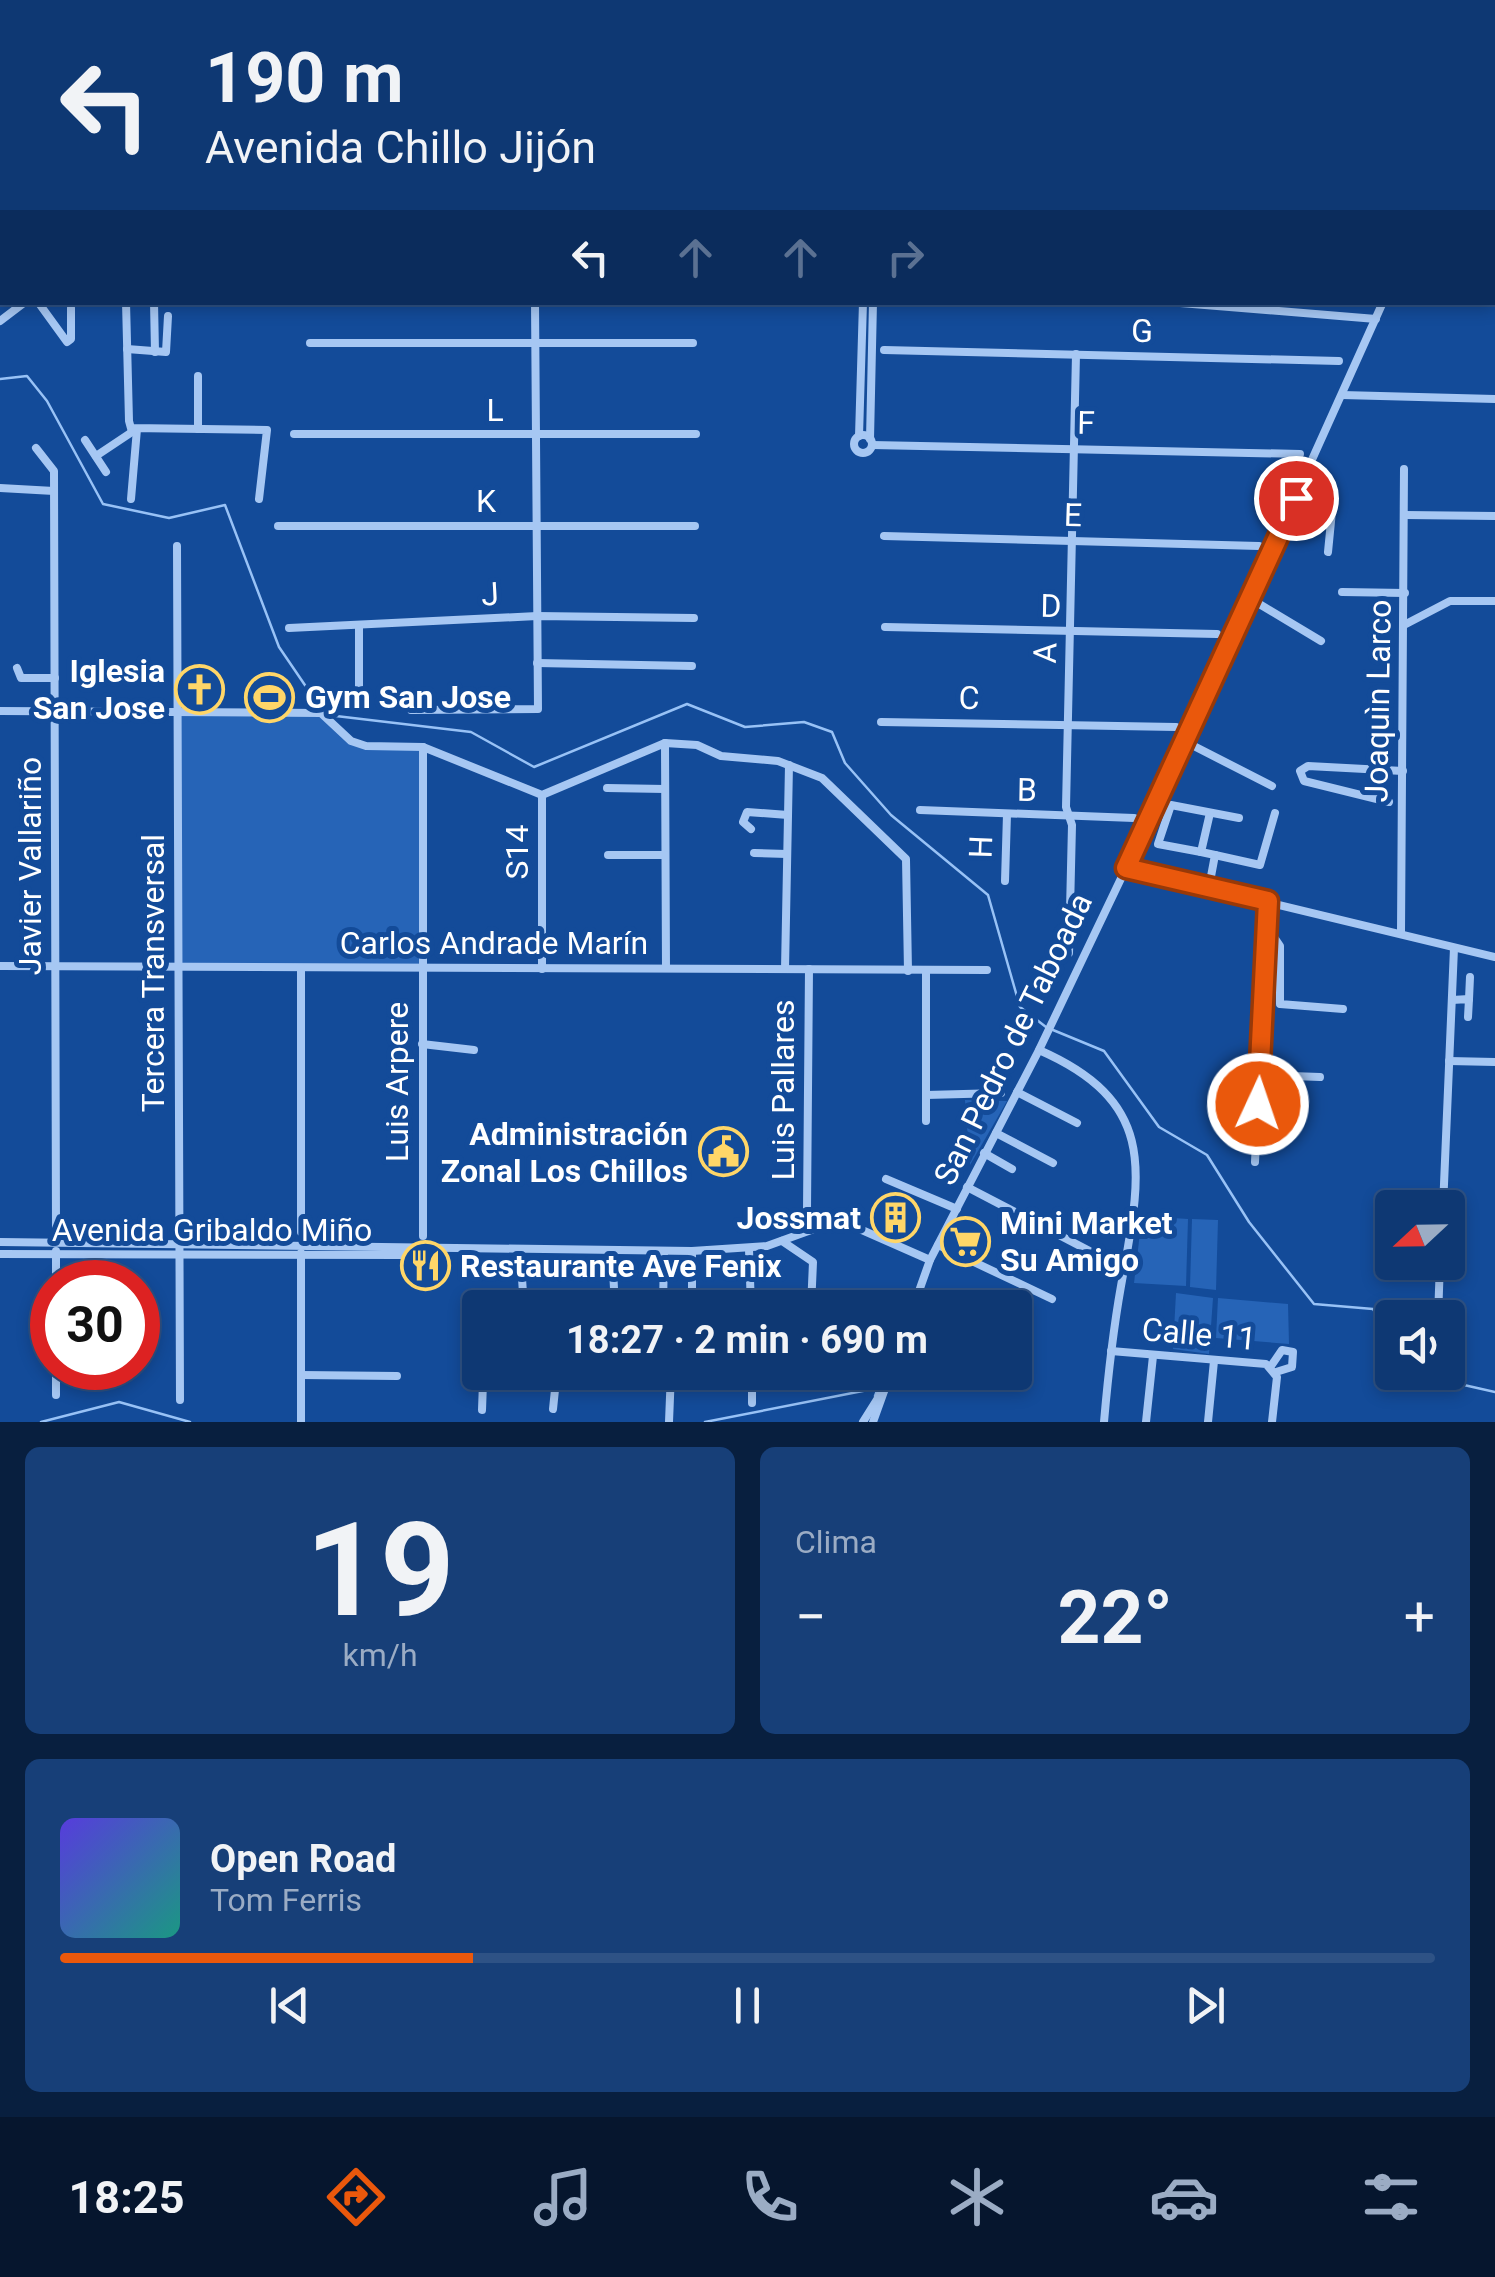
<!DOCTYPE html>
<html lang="es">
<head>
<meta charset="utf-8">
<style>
  body { margin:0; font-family:Roboto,sans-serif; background:#173f78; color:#f1f3f6; height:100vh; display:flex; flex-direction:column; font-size:38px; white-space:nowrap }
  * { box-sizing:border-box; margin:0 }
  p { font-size:32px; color:#9bacc4 }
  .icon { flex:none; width:55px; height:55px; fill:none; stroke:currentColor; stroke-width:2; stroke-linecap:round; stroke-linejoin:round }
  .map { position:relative; height:1422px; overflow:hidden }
  .sheet { display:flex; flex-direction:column; gap:25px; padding:25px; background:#081f3f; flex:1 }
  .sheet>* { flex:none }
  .banner { position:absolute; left:0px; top:0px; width:1495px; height:305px; box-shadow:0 5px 15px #0003,0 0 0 2px #2e5285; background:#0e3873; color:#f1f3f6; overflow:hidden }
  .needle { width:65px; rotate:248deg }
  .controls { position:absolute; left:1375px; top:1190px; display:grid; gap:20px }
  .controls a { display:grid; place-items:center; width:90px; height:90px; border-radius:10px; background:#0e3873; box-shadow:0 5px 15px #0003,0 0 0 2px #2e5285; font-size:50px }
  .speed { position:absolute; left:30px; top:1260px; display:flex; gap:20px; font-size:50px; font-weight:700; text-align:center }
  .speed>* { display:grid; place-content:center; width:130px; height:130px; border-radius:50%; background:#0e3873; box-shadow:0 5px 15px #0003,0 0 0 2px #2e5285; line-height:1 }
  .speed .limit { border:15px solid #d22; background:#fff; color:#111 }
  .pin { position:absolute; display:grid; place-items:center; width:85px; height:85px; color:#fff; margin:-42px; border:5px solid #fff; border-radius:50%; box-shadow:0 2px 10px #0007 }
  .me { position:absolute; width:110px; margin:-55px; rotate:3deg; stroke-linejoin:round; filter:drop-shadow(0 0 8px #0008) }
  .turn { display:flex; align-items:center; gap:35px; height:210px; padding:0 40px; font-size:45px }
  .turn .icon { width:130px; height:130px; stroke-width:2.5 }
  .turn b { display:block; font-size:70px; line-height:85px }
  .lanes { display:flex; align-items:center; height:95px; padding:0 40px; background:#0003; justify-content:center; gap:50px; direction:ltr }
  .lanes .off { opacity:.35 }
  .big { font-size:75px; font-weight:700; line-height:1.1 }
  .sheet .card { flex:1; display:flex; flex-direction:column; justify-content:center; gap:15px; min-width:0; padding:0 35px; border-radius:15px; background:#173f78 }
  .sheet .dial { align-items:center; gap:0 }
  .dial b { font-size:130px; line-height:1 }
  .song { display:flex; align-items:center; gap:30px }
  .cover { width:120px; height:120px; border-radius:15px; background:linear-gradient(135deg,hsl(250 70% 55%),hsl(170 70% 35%)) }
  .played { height:10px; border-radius:5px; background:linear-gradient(90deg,#ea580c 30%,#2e5285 30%) }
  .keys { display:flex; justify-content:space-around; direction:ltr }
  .heat { display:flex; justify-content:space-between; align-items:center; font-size:55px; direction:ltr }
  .sheet .tiles { flex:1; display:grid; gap:25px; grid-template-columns:1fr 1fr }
  .card:last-child { grid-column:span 2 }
  .trip { position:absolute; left:462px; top:1290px; width:570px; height:100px; border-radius:10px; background:#0e3873; box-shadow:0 5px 15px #0003,0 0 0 2px #2e5285; font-weight:700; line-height:100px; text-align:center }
  .menu { display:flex; height:160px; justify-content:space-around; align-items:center; background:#06162e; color:#9bacc4 }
  .menu .icon { width:70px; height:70px }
  .menu .selected { color:#ea580c }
  .menu b { font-size:45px; color:#f1f3f6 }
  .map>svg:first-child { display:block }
  .green { fill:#2664b7 }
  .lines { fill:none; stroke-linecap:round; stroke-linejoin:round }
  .stream { stroke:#98c2f6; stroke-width:2.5 }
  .minor { stroke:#a6c7f3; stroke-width:8 }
  .route-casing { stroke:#983908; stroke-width:25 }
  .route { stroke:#ea580c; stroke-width:18 }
  .labels { text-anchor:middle; stroke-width:10; stroke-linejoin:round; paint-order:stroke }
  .street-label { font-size:32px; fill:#fff; stroke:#134b99 }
  .poi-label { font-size:32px; font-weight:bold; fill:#fff; stroke:#134b99; text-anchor:end }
</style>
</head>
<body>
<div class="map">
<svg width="1495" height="1422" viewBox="0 0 1495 1422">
  <rect width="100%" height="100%" fill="#134b99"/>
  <g class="green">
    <polygon points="177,711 321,713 351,741 423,747 421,968 178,967"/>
    <polygon points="965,1100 1007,1101 970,1165"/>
    <polygon points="1142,1216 1188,1219 1186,1286 1134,1283"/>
    <polygon points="1192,1219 1218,1220 1216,1290 1190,1287"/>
    <polygon points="1176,1293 1213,1298 1209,1354 1173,1349"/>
    <polygon points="1218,1298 1288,1304 1289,1344 1216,1338"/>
  </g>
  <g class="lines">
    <g class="stream">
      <polyline points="1081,0 1083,2"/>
      <polyline points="1338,0 1339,2"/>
      <polyline points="1293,2 1300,0"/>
      <polyline points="1492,77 1495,79"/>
      <polyline points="0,379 27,376 47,401 103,504 169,518 225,505 279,647 311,694 336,716 471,732 534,767 687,704 745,727 804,722 832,732 845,763 891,815 988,895 1020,1007 1046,1027"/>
      <polyline points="1053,1030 1104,1051 1159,1127 1207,1155 1249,1222 1314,1304 1373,1309 1392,1340"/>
      <polyline points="1403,1372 1408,1387 1464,1385 1495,1392"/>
      <polyline points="41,1422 119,1402 190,1422"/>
      <polyline points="705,1422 878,1388 875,1396"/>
    </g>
    <g class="minor">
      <polyline points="153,0 154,2"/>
      <polyline points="251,0 252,2"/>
      <polyline points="958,0 958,2"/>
      <polyline points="1024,0 1024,2"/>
      <polyline points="1164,0 1164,2"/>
      <polyline points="128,2 139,0"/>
      <polyline points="533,2 533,0"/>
      <polyline points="652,2 652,0"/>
      <polyline points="829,2 829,0"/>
      <polyline points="1473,2 1473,0"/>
      <polyline points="1492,11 1495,11"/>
      <polyline points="0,82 2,84"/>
      <polyline points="0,109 2,107"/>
      <polyline points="1492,159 1495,160"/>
      <polyline points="0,193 2,192"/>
      <polyline points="0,254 2,257"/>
      <polyline points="1492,296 1495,296"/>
      <polyline points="38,302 67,342 71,339 71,308"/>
      <polyline points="126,302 129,421 132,432 132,428 267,430 259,499"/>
      <polyline points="154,302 155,352"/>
      <polyline points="1168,302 1376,319"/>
      <polyline points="0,321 25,302"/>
      <polyline points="310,343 693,343"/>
      <polyline points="127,349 166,352 168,316"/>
      <polyline points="884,350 1339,361"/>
      <polyline points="198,376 198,429"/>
      <polyline points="1342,395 1495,399"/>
      <polyline points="294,434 696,434"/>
      <circle cx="863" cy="444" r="9"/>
      <polyline points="859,436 863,302"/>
      <polyline points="870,439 873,302"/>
      <polyline points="85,440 106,472"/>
      <polyline points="872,445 1300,454"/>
      <polyline points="36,448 54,471 56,1231"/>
      <polyline points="96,456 132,432"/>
      <polyline points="0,488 54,491"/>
      <polyline points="1296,498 1332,511 1328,552"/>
      <polyline points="131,499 137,429"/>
      <polyline points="1405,515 1495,516"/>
      <polyline points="278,526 695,526"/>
      <polyline points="884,536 1259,546"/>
      <polyline points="177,546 180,1400"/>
      <polyline points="1342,592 1405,593"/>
      <polyline points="1251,599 1321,641"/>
      <polyline points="1404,625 1450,601 1495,601"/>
      <polyline points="359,626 359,688"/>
      <polyline points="885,627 1217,634"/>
      <polyline points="289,628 537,616 694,618"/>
      <polyline points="537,663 692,666"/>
      <polyline points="17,668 21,678 55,678"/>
      <polyline points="411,710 538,709 535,302"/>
      <polyline points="0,711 321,713 351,741 366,746 423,747 542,795 665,743 697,745 721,756 778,761 822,778 906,859 908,971"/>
      <polyline points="881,722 1176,727"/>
      <polyline points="1186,742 1272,786"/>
      <polyline points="665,743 666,968"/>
      <polyline points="607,788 665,789"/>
      <polyline points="1389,802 1304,781 1300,771 1308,766 1403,771"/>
      <polyline points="920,810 1134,818"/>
      <polyline points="751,829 743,822 747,812 788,815"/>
      <polyline points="1201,852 1158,844 1171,805 1239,818"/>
      <polyline points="754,853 787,854"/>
      <polyline points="608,855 665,855"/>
      <polyline points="1215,855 1260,865 1275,813"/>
      <polyline points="1125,868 1495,957"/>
      <polyline points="1005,881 1007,814"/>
      <polyline points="1209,887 1215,855 1201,852 1210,813"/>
      <polyline points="1267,927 1280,946 1280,1004 1343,1009"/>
      <polyline points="1401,932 1404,469"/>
      <polyline points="1069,953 1072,825 1066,807 1076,354"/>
      <polyline points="0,966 987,970"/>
      <polyline points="542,969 542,795"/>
      <polyline points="785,969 789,765"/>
      <polyline points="1469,999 1470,977"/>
      <polyline points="1452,1000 1469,999 1468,1017"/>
      <polyline points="422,1044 474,1050"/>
      <path d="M 1039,1050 C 1160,1103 1141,1174 1121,1286 C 1113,1331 1108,1376 1104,1422"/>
      <polyline points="1449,1061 1495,1062"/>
      <polyline points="1260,1075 1320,1077"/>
      <polyline points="1017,1092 1077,1123"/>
      <polyline points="926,1095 1001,1093"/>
      <polyline points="926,1121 926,971"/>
      <polyline points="996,1133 1053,1163"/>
      <polyline points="984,1153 1012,1169"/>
      <polyline points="1255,1162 1268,901"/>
      <polyline points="886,1179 957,1209"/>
      <polyline points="967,1187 1124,1269"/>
      <polyline points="1443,1208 1454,948"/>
      <polyline points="807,1210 809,969"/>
      <polyline points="301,1232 301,968"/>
      <polyline points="423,1236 423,747"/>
      <polyline points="782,1241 813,1262 811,1308"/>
      <polyline points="0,1242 692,1251 767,1246 825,1225 846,1223 930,1260"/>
      <polyline points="938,1245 1052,1299"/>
      <polyline points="520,1249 524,1308"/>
      <polyline points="749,1249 751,1308"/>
      <polyline points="612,1250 615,1308"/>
      <polyline points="56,1251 56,1282"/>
      <polyline points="0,1254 405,1255 423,1249"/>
      <polyline points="663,1308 664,1251"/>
      <polyline points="692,1308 692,1251"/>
      <polyline points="913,1308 930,1260 1039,1050 1160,797 1383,302"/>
      <polyline points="1438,1318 1440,1262"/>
      <polyline points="1111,1351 1266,1364 1277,1377 1272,1422"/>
      <polyline points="1271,1366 1282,1350 1293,1352 1292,1367 1276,1372"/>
      <polyline points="56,1368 56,1395"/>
      <polyline points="752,1372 752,1403"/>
      <polyline points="301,1375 397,1376"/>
      <polyline points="1435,1382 1435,1372"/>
      <polyline points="824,1384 825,1372"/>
      <polyline points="553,1409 556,1380 601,1379 602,1372"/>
      <polyline points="482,1410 483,1382 500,1379 502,1372"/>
      <polyline points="301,1422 301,1253"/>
      <polyline points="669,1422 671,1372"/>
      <polyline points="863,1422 885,1387"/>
      <polyline points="873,1422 891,1372"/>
      <polyline points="1146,1422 1153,1356"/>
      <polyline points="1208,1422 1214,1361"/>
    </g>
  </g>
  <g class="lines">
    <defs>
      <polyline id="route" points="1258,1104 1268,901 1126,868 1296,498"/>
    </defs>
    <use href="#route" class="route-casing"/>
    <use href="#route" class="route"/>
  </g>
  <defs>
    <symbol id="church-ring" viewBox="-11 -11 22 22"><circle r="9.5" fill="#134b99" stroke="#ffd668" stroke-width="1.5"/><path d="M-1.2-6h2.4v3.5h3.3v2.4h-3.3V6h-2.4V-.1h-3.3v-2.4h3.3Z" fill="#ffd668"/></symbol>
    <symbol id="stadium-ring" viewBox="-11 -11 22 22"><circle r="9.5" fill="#134b99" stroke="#ffd668" stroke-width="1.5"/><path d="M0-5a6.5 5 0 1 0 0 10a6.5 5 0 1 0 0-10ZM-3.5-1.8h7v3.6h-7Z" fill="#ffd668"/></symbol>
    <symbol id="civic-ring" viewBox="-11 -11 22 22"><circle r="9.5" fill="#134b99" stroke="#ffd668" stroke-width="1.5"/><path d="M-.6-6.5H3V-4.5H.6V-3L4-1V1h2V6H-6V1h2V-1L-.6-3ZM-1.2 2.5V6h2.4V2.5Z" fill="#ffd668"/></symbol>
    <symbol id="building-ring" viewBox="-11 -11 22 22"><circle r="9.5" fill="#134b99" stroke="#ffd668" stroke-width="1.5"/><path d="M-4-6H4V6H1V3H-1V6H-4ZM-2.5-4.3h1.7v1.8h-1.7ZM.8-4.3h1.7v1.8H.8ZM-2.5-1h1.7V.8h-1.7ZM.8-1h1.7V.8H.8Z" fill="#ffd668"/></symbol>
    <symbol id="supermarket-ring" viewBox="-11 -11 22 22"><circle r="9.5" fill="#134b99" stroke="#ffd668" stroke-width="1.5"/><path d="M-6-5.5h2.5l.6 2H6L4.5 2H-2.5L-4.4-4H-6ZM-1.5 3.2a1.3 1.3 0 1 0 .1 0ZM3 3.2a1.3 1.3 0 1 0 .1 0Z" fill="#ffd668"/></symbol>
    <symbol id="restaurant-ring" viewBox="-11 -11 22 22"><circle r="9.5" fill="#134b99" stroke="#ffd668" stroke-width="1.5"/><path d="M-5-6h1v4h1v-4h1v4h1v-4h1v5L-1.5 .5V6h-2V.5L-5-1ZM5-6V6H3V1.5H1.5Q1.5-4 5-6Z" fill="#ffd668"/></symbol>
  </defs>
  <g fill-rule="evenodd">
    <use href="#church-ring" x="172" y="662" width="55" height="55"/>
    <use href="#stadium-ring" x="242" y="670" width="55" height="55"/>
    <use href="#civic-ring" x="696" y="1124" width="55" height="55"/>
    <use href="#building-ring" x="868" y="1190" width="55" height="55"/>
    <use href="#supermarket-ring" x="938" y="1214" width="55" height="55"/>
    <use href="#restaurant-ring" x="398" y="1238" width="55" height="55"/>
  </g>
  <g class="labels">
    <g class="street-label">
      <text transform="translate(1142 331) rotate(1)" y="11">G</text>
      <text x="495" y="421">L</text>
      <text transform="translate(1086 423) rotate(1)" y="11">F</text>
      <text x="486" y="512">K</text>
      <text transform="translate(1073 515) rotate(2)" y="11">E</text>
      <text transform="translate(490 594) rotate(-3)" y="11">J</text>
      <text transform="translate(1051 606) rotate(1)" y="11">D</text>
      <text transform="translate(1045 653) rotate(-88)" y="11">A</text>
      <text transform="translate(969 698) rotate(1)" y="11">C</text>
      <text transform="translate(1378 701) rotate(-89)" y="11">Joaquìn Larco</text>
      <text transform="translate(1027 790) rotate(1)" y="11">B</text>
      <text transform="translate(981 847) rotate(-88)" y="11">H</text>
      <text transform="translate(517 852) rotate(-90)" y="11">S14</text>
      <text transform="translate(30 866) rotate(-90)" y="11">Javier Vallariño</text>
      <text x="494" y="954">Carlos Andrade Marín</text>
      <text transform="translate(153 973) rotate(-90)" y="11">Tercera Transversal</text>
      <text transform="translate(1013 1039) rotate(-64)" y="11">San Pedro de Taboada</text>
      <text transform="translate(397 1082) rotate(-90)" y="11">Luis Arpere</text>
      <text transform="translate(783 1090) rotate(-90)" y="11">Luis Pallares</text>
      <text x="212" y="1241">Avenida Gribaldo Miño</text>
      <text transform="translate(1199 1334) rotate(5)" y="11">Calle 11</text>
    </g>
    <g class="poi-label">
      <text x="165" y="682">Iglesia<tspan x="165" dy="37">San Jose</tspan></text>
      <text x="305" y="708" text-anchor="start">Gym San Jose</text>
      <text x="688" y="1145">Administración<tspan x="688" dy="37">Zonal Los Chillos</tspan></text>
      <text x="861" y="1229">Jossmat</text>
      <text x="1000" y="1234" text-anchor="start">Mini Market<tspan x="1000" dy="37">Su Amigo</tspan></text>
      <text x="460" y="1277" text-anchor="start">Restaurante Ave Fenix</text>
    </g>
  </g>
</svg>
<div class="controls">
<a><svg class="needle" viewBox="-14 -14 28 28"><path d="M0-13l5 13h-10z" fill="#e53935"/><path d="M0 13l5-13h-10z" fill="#9bacc4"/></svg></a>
<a><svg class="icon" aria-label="sound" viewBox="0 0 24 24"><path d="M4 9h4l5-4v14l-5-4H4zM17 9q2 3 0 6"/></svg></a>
</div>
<div class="speed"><div class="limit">30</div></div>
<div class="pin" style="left:1296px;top:498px;background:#d93025"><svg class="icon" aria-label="arrive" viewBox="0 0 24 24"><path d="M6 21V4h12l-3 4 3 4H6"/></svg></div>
<svg class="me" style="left:1258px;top:1104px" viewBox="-20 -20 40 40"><circle r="17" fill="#ea580c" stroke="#fff" stroke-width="3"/><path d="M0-11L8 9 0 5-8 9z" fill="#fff"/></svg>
<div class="trip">18:27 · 2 min · 690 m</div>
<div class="banner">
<div class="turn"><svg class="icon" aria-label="left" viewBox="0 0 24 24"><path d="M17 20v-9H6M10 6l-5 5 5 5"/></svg><div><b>190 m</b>Avenida Chillo Jijón</div></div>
<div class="lanes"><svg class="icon" aria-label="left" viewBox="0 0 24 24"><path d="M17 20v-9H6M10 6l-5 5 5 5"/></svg><svg class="icon off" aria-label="ahead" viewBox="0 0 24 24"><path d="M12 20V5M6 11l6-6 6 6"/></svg><svg class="icon off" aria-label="ahead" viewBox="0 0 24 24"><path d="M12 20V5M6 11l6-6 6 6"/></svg><svg class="icon off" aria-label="right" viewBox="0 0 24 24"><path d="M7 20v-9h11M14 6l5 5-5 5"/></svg></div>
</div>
</div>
<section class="sheet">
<div class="tiles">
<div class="card dial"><b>19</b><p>km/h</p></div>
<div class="card"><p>Clima</p>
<div class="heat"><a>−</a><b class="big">22°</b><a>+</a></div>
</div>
<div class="card">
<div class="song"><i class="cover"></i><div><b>Open Road</b><p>Tom Ferris</p></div></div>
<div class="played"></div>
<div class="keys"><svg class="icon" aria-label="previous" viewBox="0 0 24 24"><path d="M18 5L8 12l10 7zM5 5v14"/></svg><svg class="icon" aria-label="pause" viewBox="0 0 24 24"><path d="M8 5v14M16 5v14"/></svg><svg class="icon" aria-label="next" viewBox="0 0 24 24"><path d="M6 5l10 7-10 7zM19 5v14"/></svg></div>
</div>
</div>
</section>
<nav class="menu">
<b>18:25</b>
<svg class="icon selected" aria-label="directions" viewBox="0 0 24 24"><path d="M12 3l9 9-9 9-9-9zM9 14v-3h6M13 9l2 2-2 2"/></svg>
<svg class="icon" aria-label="music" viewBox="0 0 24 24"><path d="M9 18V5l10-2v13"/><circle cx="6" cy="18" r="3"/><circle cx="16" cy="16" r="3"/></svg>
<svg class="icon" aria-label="phone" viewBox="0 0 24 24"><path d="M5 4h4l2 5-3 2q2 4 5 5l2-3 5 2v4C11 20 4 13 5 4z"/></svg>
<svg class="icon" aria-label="climate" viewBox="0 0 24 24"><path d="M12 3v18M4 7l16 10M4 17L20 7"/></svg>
<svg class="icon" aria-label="car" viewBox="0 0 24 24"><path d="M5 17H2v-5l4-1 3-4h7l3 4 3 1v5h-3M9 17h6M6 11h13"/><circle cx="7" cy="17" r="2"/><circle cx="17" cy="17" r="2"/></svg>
<svg class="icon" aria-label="filters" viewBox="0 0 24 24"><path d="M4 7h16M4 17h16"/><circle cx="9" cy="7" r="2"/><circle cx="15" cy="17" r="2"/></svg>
</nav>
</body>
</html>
